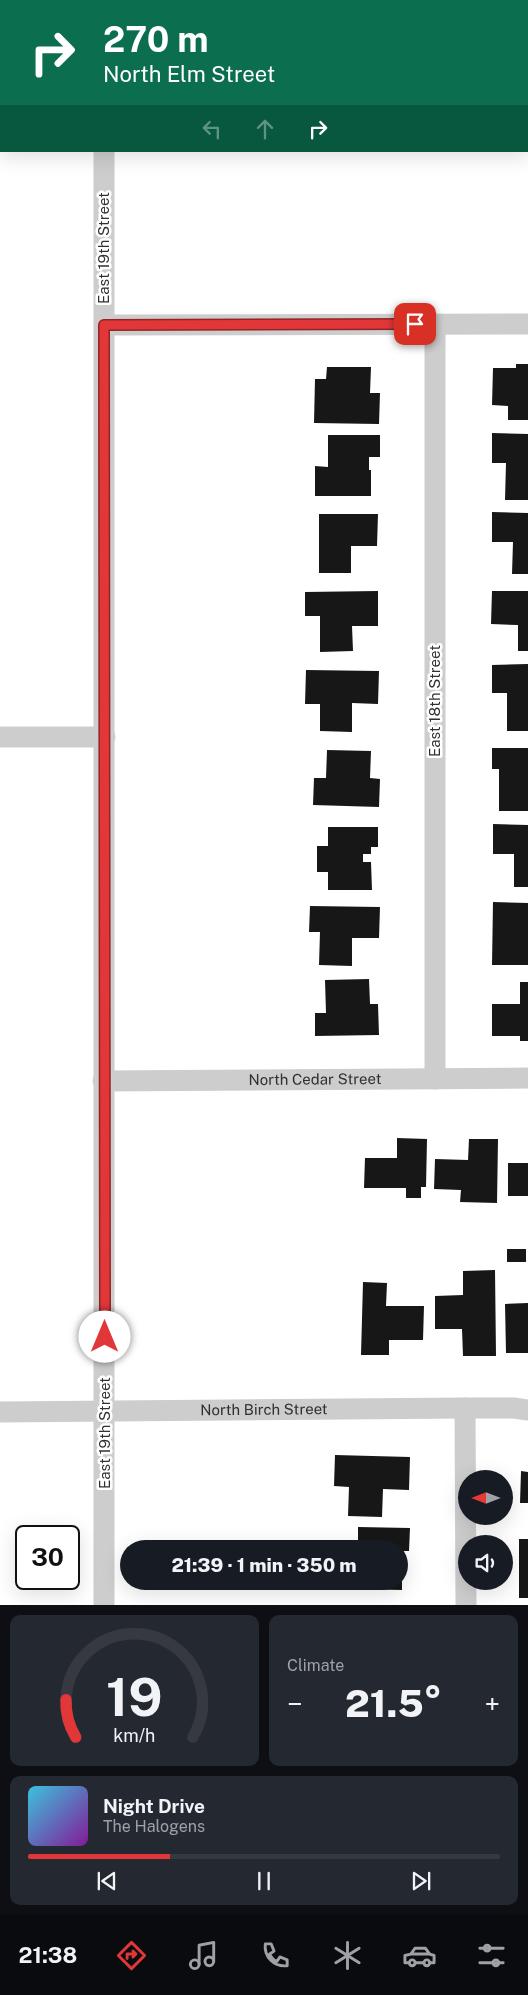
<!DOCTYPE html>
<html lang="en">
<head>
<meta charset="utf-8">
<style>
  body { margin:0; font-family:"Public Sans",sans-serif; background:#242831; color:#f1f3f6; height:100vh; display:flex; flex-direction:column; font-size:19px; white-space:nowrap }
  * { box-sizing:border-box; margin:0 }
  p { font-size:16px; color:#9ea1a6 }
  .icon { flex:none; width:28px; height:28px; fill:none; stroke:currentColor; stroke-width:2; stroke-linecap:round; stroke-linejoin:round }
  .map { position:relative; height:1605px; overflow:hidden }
  .sheet { display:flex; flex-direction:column; gap:10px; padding:10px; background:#0d0f14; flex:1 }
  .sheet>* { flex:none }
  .banner { position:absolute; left:0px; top:0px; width:529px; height:152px; box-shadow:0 5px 20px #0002; background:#0b6e4f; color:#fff; overflow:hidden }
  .needle { width:32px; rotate:270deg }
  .buttons { position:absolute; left:458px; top:1470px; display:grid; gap:10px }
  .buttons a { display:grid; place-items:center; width:55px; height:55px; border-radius:50%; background:#171b24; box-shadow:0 5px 20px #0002; font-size:25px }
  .speed { position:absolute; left:15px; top:1525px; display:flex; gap:10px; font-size:25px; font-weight:700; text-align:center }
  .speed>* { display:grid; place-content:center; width:65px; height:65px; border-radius:50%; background:#171b24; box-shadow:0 5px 20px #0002; line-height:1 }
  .speed .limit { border:2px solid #111; border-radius:8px; background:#fff; color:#111 }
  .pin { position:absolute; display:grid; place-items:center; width:42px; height:42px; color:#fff; margin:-21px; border-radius:10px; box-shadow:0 2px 8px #0006 }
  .me { position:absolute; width:55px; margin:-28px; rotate:0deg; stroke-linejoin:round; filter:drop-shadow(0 0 4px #0008) }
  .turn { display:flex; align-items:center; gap:18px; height:105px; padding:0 20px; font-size:22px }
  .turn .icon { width:65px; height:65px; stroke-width:2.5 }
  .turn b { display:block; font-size:35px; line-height:42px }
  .lanes { display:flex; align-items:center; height:48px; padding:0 20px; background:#0003; justify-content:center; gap:25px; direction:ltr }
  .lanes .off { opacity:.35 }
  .big { font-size:38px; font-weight:800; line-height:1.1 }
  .sheet .widget { flex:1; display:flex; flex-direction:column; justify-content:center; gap:8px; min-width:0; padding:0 18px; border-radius:10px; background:#242831 }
  .sheet .dial { align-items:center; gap:0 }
  .dial svg { height:130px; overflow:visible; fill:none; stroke:#363941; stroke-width:7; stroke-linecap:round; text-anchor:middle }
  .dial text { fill:#f1f3f6; stroke:none }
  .song { display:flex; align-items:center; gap:15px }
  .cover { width:60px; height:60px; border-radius:8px; background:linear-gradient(135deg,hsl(190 70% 55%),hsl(290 70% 35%)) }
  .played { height:5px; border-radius:2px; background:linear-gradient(90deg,#e23739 30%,#363941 30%) }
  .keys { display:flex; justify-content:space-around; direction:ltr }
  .heat { display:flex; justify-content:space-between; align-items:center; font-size:28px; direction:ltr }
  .sheet .tiles { flex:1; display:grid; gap:10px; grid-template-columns:1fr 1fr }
  .widget:last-child { grid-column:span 2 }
  .trip { position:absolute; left:120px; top:1540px; width:288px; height:50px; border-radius:25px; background:#171b24; box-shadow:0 5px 20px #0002; font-weight:800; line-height:50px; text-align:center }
  .menu { display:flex; height:80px; justify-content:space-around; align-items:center; background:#090b0e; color:#9ea1a6 }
  .menu .icon { width:35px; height:35px }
  .menu .selected { color:#e23739 }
  .menu b { font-size:22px; color:#f1f3f6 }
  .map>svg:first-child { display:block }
  .building { fill:#171717 }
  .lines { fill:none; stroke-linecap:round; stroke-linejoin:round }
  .lane { stroke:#cdcdcd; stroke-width:10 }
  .street { stroke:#cdcdcd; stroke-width:21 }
  .route-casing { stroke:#932425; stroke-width:12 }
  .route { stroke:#e23739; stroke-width:9 }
  .labels { text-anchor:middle; stroke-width:5; stroke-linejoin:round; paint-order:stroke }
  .street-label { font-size:15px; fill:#303030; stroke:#fff }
</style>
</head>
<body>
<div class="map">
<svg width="528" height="1605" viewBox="0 0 528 1605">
  <rect width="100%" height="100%" fill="#fff"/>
  <g class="building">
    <polygon points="516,364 528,364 528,420 508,420 508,406 492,405 493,368 516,368"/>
    <polygon points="327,367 371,367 370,393 380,393 379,424 314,423 315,379 326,379"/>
    <polygon points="492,433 528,434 528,500 505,500 506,463 492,463"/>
    <polygon points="328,435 380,435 380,457 369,457 369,470 371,470 371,496 315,496 315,466 328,467"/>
    <polygon points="492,512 528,513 528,574 512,574 513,542 492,542"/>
    <polygon points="319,514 378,514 377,546 351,546 351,573 319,573"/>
    <polygon points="378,591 378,626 352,626 353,651 320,652 320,616 305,616 305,592"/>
    <polygon points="492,591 528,591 528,651 518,651 518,625 491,624"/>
    <polygon points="528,664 528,731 507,731 507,693 492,693 492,665"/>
    <polygon points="306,670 379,671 378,704 352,703 352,732 320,731 320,704 305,704"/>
    <polygon points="492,748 528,748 528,811 499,811 499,769 492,769"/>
    <polygon points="327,750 371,751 370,778 380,779 379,807 313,805 314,778 326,778"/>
    <polygon points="493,824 528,825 528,887 514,887 514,854 493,854"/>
    <polygon points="328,827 378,827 378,847 371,847 371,854 363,854 363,862 371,862 372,890 328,890 328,872 317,872 317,846 328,846"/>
    <polygon points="493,902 528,903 528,965 492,965"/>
    <polygon points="310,906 380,907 379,938 352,938 352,966 319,965 320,932 309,932"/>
    <polygon points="369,979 370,1004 378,1004 379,1035 315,1036 315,1013 326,1013 325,980"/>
    <polygon points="520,982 528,982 528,1041 520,1041 520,1036 492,1036 492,1004 520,1004"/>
    <polygon points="397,1138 427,1139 426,1187 421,1187 421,1198 406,1198 406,1188 364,1188 365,1158 397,1158"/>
    <polygon points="469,1139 498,1139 497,1203 460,1202 461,1190 434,1189 435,1159 468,1160"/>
    <rect x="508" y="1163" width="20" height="33"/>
    <rect x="507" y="1249" width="19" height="13"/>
    <polygon points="495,1270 496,1356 463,1356 462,1329 435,1329 435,1296 463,1295 463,1271"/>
    <polygon points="363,1282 387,1283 386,1306 424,1306 423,1340 389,1340 389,1355 361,1355"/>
    <polygon points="528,1303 528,1353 506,1353 505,1304"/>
    <polygon points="335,1455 410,1457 409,1490 383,1489 382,1517 348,1516 349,1487 334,1486"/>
    <polygon points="521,1471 528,1472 528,1503 520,1503"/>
    <polygon points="358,1527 410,1528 409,1551 399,1551 399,1549 358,1549"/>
    <rect x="519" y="1539" width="9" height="59"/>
    <polygon points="399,1564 402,1564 402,1590 347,1589 347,1581 399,1581"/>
  </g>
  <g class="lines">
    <g class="lane">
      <polyline points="12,1 12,0"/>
      <polyline points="215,1 215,0"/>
      <polyline points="361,1 361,0"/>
      <polyline points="0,65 1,65"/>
    </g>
    <g class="street">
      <polyline points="103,0 103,1"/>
      <polyline points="104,151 104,1605"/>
      <polyline points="435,324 435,1079"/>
      <polyline points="104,325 528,324"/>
      <polyline points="0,737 105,737"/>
      <path id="s1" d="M 103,1081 L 528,1078"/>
      <polyline points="465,1408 466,1605"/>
      <path id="s2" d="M 0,1412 L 465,1408 L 514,1408 L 528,1410"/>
    </g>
  </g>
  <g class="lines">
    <defs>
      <path id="route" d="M 105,1337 C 103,1000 106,662 104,325 L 415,324"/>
    </defs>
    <use href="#route" class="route-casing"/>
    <use href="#route" class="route"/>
  </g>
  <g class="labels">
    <g class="street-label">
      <text transform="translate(104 248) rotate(-90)" y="5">East 19th Street</text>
      <text transform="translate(435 701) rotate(-90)" y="5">East 18th Street</text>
      <text dy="5" stroke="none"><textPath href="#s1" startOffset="212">North Cedar Street</textPath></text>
      <text dy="5" stroke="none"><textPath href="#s2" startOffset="264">North Birch Street</textPath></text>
      <text transform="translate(105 1433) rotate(-90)" y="5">East 19th Street</text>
    </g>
  </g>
</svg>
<div class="buttons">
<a><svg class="needle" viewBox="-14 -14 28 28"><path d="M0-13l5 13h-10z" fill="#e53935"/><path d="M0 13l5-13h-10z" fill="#9ea1a6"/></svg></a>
<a><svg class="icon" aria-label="sound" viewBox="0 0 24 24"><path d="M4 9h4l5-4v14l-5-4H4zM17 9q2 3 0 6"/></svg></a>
</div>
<div class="speed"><div class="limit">30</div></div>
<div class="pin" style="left:415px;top:324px;background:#d93025"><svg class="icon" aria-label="arrive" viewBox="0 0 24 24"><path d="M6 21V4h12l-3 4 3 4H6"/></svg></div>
<svg class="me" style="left:105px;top:1337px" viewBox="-20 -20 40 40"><circle r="19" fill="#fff"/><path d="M0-13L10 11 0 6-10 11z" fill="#e23739"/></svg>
<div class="trip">21:39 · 1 min · 350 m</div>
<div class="banner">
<div class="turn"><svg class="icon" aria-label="right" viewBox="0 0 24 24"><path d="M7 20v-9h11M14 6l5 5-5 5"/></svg><div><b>270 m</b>North Elm Street</div></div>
<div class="lanes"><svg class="icon off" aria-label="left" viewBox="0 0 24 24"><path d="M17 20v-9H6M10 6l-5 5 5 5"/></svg><svg class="icon off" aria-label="ahead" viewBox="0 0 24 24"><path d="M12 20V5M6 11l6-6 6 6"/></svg><svg class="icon" aria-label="right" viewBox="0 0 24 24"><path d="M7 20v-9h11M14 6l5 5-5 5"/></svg></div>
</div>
</div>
<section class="sheet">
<div class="tiles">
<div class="widget dial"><svg viewBox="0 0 100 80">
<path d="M14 69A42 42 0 1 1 86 69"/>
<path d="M14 69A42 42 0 0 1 8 46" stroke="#e23739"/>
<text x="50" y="56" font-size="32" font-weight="700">19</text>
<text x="50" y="72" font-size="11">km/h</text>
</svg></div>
<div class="widget"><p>Climate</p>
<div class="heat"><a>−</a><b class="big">21.5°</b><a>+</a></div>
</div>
<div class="widget">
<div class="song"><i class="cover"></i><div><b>Night Drive</b><p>The Halogens</p></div></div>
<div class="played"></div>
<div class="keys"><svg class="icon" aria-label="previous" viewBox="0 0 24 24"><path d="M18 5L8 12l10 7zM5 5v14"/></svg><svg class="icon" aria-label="pause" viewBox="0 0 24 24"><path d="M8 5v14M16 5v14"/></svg><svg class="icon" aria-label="next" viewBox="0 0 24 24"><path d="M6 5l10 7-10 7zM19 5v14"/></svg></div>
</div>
</div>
</section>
<nav class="menu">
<b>21:38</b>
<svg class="icon selected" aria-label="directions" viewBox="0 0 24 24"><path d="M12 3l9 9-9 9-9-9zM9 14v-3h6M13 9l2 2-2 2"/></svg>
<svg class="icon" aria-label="music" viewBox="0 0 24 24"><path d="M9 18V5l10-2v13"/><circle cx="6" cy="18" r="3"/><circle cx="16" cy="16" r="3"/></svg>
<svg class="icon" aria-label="phone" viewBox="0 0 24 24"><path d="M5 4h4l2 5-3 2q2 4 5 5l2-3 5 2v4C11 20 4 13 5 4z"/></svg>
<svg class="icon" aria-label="climate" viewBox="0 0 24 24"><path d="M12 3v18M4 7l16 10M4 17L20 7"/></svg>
<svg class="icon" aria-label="car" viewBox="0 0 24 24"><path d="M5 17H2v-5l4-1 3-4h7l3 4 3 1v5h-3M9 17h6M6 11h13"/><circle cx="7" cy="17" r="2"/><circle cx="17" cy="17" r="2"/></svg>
<svg class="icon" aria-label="filters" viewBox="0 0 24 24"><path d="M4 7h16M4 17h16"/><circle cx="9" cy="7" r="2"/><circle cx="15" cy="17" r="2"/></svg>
</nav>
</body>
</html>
